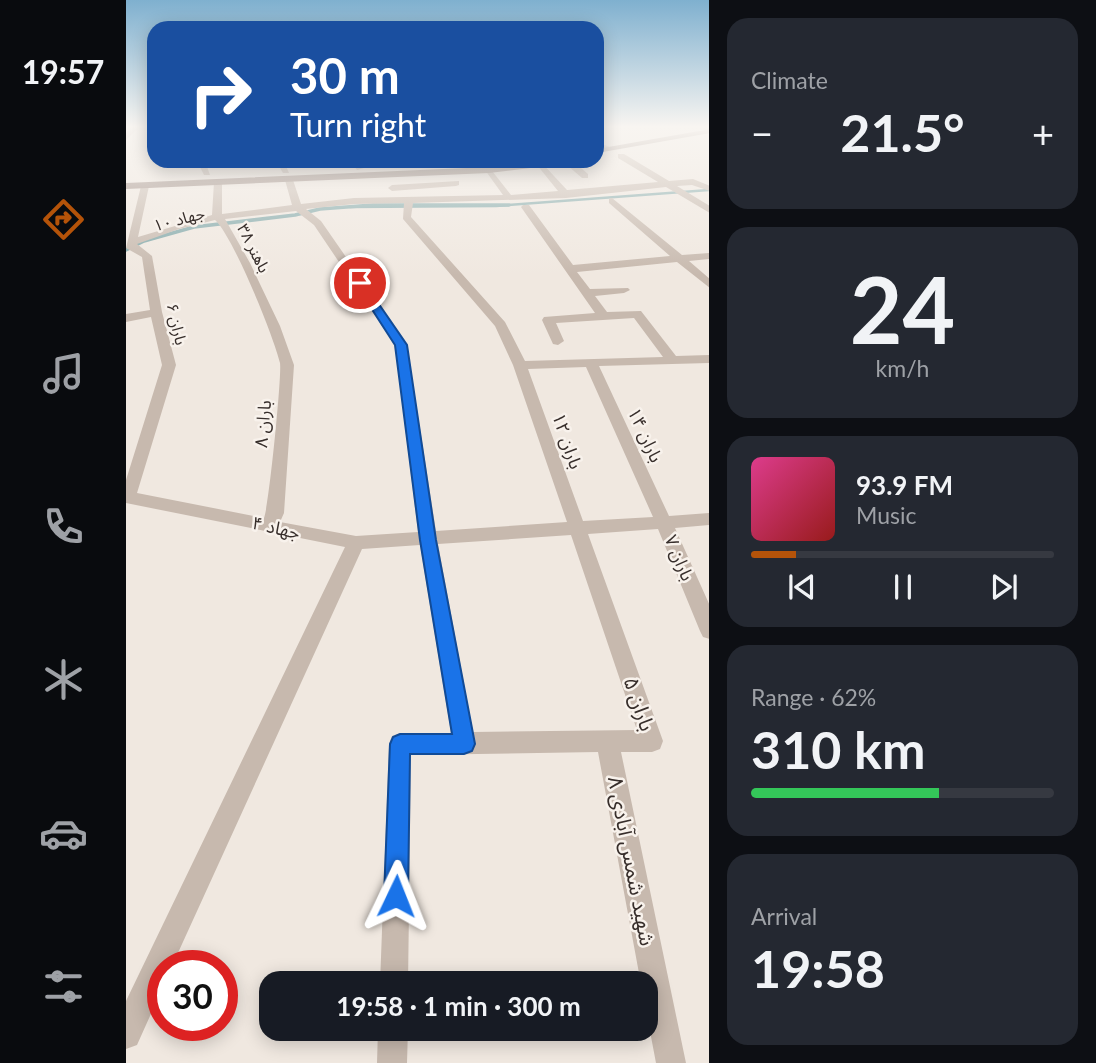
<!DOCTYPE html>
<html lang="en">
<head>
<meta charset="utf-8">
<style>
  body { margin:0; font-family:Lato,"Noto Sans Arabic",sans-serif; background:#242831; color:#f1f3f6; height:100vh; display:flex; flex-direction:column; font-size:26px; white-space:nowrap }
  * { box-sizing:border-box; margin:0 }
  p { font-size:23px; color:#9ea1a6 }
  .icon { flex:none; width:38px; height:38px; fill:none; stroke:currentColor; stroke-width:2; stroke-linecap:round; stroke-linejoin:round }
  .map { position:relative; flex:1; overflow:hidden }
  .details { display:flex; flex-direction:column; gap:18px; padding:18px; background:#0d0f14; width:387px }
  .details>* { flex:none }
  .hud { position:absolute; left:21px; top:21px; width:457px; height:147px; border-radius:21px; box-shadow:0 4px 18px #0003; background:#1a4fa0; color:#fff; overflow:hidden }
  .speed { position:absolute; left:21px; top:950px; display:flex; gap:14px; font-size:35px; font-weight:700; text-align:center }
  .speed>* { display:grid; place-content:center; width:91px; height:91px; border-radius:50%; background:#171b24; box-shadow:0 4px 18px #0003; line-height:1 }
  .speed .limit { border:10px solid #d22; background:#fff; color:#111 }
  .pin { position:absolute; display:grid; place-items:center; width:60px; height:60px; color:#fff; margin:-30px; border:4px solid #fff; border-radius:50%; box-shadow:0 2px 7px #0007 }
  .me { position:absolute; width:77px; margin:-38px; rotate:2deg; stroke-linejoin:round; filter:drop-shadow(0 0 5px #0008) }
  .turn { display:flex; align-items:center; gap:24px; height:147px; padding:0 28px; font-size:32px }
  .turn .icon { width:91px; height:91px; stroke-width:2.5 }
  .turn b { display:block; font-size:49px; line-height:60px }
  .big { font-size:52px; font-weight:700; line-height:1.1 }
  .details .tile { flex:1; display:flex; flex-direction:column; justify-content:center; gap:10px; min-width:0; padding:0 24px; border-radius:21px; background:#242831 }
  .details .dial { align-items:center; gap:0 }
  .dial b { font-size:91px; line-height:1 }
  .song { display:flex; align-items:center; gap:21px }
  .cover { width:84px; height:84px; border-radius:10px; background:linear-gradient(135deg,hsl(330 70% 55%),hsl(0 70% 35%)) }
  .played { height:7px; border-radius:4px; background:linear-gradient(90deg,#b45309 15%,#363941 15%) }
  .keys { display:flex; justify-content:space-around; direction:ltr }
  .heat { display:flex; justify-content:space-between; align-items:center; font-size:38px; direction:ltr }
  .charge { height:10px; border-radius:5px; background:linear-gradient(90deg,#34c759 62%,#363941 0) }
  .trip { position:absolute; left:133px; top:971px; width:399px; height:70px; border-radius:21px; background:#171b24; box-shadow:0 4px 18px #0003; font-weight:700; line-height:70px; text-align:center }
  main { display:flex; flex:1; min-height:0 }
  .dock { display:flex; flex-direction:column; width:126px; justify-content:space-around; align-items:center; background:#090b0e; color:#9ea1a6 }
  .dock .icon { width:49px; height:49px }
  .dock .current { color:#b45309 }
  .dock b { font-size:32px; color:#f1f3f6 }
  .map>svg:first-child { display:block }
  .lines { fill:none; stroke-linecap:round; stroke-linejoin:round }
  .stream-far1 { stroke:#83a9aa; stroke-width:2.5 }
  .stream { stroke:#83a9aa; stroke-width:3.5 }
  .street { fill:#c7b9ae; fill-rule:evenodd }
  .secondary { fill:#9b887f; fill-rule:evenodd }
  .route { fill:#1a73e8; stroke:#114b97; stroke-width:2 }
  .labels { text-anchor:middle; stroke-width:5; stroke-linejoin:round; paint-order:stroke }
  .far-street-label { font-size:16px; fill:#372e2b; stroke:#f8f2ec }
  .street-label { font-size:18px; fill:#372e2b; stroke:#f8f2ec }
  .near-street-label { font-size:21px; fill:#372e2b; stroke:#f8f2ec }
</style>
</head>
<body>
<main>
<nav class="dock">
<b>19:57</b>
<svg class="icon current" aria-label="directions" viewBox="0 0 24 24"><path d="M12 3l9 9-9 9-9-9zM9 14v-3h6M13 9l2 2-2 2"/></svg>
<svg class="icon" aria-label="music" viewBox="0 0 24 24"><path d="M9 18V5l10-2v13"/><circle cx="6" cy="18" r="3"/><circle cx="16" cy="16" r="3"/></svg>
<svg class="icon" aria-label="phone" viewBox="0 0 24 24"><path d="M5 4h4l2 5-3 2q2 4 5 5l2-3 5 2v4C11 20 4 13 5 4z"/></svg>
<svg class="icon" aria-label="climate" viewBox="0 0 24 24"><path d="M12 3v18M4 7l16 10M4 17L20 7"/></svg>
<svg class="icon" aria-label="car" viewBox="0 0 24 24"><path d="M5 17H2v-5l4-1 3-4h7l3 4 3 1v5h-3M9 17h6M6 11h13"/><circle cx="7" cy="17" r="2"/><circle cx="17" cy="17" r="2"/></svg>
<svg class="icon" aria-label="filters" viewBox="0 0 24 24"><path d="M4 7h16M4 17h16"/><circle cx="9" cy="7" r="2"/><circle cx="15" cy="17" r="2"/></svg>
</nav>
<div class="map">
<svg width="584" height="1063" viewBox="0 0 584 1063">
  <rect width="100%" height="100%" fill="#f0e8e0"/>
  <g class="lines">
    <polyline class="stream-far1" points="224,207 370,206 584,190"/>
    <g class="stream">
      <polyline points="248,205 383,205"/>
      <polyline points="0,250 18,241 68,227 169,215 194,209 247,205"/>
    </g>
    <g class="street">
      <polygon points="6,126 14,126 0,140 0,133"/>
      <polygon points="471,142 484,147 485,149 481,151 471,147"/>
      <path d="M 492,154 L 498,154 L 543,181 L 567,179 L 584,186 L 584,191 L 566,185 L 551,186 L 584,206 L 584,213 L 540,187 L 440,198 L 287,203 L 285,217 L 379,322 L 399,361 L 537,357 L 508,318 L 430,323 L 438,341 L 432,345 L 427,344 L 416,320 L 418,317 L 469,313 L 395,207 L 397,205 L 403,205 L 447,265 L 544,256 L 483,203 L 483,199 L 486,198 L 556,255 L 584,253 L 584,259 L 563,261 L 584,279 L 584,288 L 551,262 L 451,272 L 464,289 L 502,288 L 504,290 L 498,293 L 469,296 L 481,312 L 515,311 L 550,356 L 584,355 L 584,363 L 473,366 L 543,516 L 584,513 L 584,525 L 549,528 L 584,606 L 584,639 L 577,637 L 574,631 L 532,529 L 462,534 L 537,741 L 534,749 L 526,752 L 495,752 L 560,1063 L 530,1063 L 520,1010 L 520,984 L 515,984 L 472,752 L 285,755 L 282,984 L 254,984 L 263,744 L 266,736 L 274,733 L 325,733 L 294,545 L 236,549 L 46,966 L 37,966 L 37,987 L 11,1045 L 0,1049 L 0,1001 L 219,547 L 0,503 L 0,480 L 36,365 L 25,317 L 0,322 L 0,314 L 24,310 L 16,257 L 0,248 L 15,186 L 19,183 L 23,186 L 12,237 L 86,215 L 88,182 L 92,179 L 96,182 L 96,214 L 166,205 L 159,180 L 163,177 L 167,180 L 175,204 L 228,198 L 377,195 L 359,170 L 363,167 L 385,195 L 432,191 L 411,165 L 415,162 L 441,190 L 532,182 L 492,158 ZM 278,203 L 277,219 L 369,326 L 387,365 L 441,522 L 310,531 L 281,345 L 195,221 L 180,209 L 228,204 ZM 170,211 L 188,225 L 269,345 L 292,532 L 230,536 L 154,522 L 158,513 L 168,365 L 154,326 L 124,263 L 99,219 ZM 89,220 C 107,236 148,337 154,363 C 156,375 143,506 138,518 L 11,493 L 50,365 L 36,312 L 26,256 L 11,244 L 53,229 ZM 460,367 L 527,517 L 457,521 L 402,369 ZM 445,535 L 511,730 L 347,732 L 312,544 Z"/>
      <polygon points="71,161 79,161 84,175 78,175"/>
      <polygon points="150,161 158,161 163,173 157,173"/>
      <polygon points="224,161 232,161 238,168 231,170"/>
      <polygon points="305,161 314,161 316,164 309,166"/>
      <polygon points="441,161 447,161 462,174 462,178 456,178 441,165"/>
      <polygon points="333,181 333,185 330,186 266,191 262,188 266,185"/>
      <polygon points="252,1029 282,1029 281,1063 251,1063"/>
    </g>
    <g class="secondary">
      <polygon points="584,129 584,133 471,153 471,149"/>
      <polygon points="432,161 462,161 363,173 0,189 0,183 363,167"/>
    </g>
  </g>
  <linearGradient id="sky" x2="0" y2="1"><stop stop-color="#7fb0cf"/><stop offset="0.46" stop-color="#f8f5f1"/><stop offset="1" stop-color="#f8f5f1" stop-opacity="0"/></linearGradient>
  <rect width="584" height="275" fill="url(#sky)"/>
  <polygon class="route" points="234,280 237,281 281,345 310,540 349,744 346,751 338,754 284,754 282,896 279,905 270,908 262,905 258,896 264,744 267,737 274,734 326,734 294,540 269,345 229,283"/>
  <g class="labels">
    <g class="far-street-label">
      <text transform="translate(53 219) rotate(-15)" y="6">جهاد ۱۰</text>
      <text transform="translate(128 248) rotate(63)" y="6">باهنر ۳۸</text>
      <text transform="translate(51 324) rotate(77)" y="6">باران ۶</text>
    </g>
    <g class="street-label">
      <text transform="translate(137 424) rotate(-85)" y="6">باران ۸</text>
      <text transform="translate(519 435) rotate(65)" y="6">باران ۱۴</text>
      <text transform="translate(441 441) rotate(71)" y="6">باران ۱۲</text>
      <text transform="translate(150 528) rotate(13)" y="6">جهاد ۴</text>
      <text transform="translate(553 558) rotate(67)" y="6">باران ۷</text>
    </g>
    <g class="near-street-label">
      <text transform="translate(513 704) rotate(71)" y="7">باران ۵</text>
      <text transform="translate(505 861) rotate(79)" y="7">شهید شمس آبادی ۸</text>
    </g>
  </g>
</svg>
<div class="speed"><div class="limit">30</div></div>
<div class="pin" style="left:234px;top:283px;background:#d93025"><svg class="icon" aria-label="arrive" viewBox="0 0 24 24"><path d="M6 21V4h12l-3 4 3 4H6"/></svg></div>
<svg class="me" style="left:270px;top:896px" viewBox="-20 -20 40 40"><path d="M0-17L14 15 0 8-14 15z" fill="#1a73e8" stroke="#fff" stroke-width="4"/></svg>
<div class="trip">19:58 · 1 min · 300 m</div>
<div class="hud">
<div class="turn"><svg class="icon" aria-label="right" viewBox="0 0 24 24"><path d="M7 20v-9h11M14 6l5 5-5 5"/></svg><div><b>30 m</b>Turn right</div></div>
</div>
</div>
<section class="details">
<div class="tile"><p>Climate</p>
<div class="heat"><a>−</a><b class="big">21.5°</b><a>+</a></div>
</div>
<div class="tile dial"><b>24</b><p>km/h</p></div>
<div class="tile">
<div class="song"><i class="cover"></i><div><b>93.9 FM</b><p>Music</p></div></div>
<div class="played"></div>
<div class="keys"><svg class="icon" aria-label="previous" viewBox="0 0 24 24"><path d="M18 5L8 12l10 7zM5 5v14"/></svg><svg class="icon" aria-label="pause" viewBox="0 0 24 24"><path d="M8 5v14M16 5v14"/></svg><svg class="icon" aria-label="next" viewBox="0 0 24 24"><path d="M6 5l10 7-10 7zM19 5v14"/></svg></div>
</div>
<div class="tile"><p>Range · 62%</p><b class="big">310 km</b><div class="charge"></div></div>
<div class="tile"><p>Arrival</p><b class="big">19:58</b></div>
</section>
</main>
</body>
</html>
